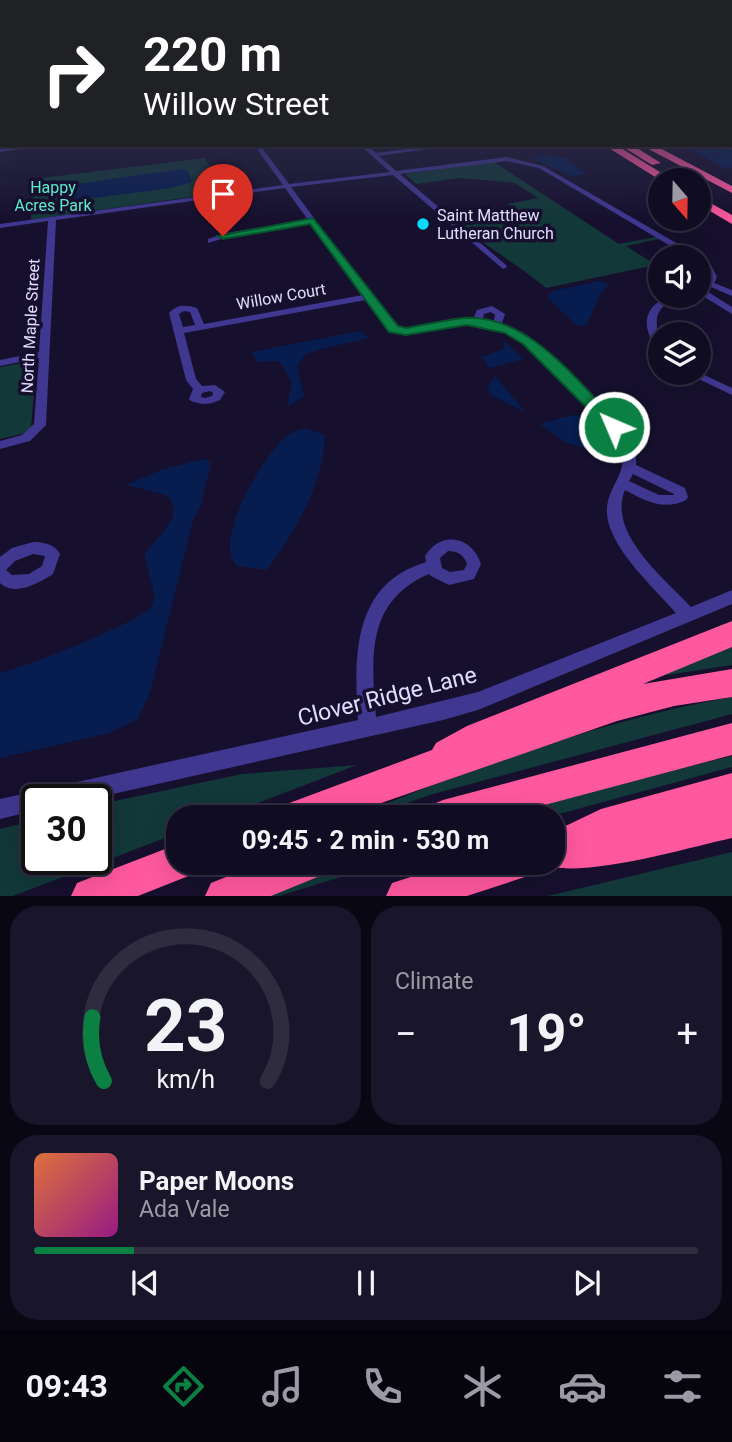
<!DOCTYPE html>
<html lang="en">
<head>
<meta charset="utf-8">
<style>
  body { margin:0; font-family:Roboto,sans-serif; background:#19152a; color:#f1f3f6; height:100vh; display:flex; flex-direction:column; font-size:26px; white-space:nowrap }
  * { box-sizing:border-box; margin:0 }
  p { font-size:23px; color:#9c9ba5 }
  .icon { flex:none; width:38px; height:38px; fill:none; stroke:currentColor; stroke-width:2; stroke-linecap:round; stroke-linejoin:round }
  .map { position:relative; height:896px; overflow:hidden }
  .side { display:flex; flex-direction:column; gap:10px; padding:10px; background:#090713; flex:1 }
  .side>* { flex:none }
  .hud { position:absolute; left:0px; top:0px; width:733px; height:147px; box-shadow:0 7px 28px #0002,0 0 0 2px #302c40; background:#202124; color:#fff; overflow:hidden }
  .needle { width:46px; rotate:160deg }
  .buttons { position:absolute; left:648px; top:168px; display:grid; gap:14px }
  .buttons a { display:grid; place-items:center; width:63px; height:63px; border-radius:50%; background:#100c22; box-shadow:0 7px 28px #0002,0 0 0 2px #302c40; font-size:35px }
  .speed { position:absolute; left:21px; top:784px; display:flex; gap:14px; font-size:35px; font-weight:700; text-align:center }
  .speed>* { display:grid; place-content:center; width:91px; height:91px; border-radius:50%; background:#100c22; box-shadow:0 7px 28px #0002,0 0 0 2px #302c40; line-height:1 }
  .speed .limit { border:4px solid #111; border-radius:10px; background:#fff; color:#111 }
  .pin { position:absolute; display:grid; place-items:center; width:60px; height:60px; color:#fff; margin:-72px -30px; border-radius:50% 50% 50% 0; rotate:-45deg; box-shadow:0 0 7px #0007 }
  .pin .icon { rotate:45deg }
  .me { position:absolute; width:77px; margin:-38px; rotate:315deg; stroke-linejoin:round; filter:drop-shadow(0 0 5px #0008) }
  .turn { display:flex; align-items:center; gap:24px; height:147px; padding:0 28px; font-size:32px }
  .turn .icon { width:91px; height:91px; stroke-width:2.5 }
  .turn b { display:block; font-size:49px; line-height:60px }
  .big { font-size:52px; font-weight:700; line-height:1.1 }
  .side .widget { flex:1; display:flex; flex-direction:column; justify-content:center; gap:10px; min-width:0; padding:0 24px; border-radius:28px; background:#19152a }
  .side .dial { align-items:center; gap:0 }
  .dial svg { height:182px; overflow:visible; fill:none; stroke:#302c40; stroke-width:7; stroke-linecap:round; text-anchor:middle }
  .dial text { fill:#f1f3f6; stroke:none }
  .song { display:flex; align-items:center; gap:21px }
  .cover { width:84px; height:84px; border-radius:10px; background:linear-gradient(135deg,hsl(20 70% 55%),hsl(310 70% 35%)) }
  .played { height:7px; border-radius:4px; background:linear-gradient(90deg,#0b8043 15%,#302c40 15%) }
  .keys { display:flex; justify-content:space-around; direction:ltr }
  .heat { display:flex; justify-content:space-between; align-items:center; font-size:38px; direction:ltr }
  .side .tiles { flex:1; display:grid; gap:10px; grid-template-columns:1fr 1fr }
  .widget:last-child { grid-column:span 2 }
  .trip { position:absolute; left:166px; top:805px; width:399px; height:70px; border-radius:28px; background:#100c22; box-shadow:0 7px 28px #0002,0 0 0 2px #302c40; font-weight:700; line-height:70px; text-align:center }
  .tabs { display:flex; height:112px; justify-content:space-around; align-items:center; background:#06050e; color:#9c9ba5 }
  .tabs .icon { width:49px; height:49px }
  .tabs .active { color:#0b8043 }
  .tabs b { font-size:32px; color:#f1f3f6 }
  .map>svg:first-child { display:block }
  .green { fill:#123839 }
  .water { fill:#071d50 }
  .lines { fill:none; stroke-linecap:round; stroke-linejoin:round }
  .street { fill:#403790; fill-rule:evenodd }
  .highway { fill:#ff589e; fill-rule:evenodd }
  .route { fill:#0b8043; stroke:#07532c; stroke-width:2 }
  .poi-dot { fill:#09d9ff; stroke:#16102e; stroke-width:2.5 }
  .labels { text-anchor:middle; stroke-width:7; stroke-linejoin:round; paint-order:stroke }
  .far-park-label { font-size:16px; fill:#5eeacf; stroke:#16102e }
  .far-poi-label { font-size:16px; fill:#e2ddff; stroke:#16102e; text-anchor:start }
  .far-street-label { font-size:16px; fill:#e2ddff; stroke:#16102e }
  .near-street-label { font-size:23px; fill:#e2ddff; stroke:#16102e }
</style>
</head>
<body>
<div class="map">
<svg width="732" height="896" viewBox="0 0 732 896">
  <rect width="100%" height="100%" fill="#16102e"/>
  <g class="green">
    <polygon points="205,158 224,192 31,220 34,179"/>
    <path d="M 494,162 L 619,244 L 656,237 L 659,239 L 626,246 L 656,265 L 546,288 C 518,265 489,248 461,226 L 510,219 L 508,216 L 520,214 L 508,204 L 538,198 L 515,183 L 506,182 L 460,178 L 416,184 L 405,174 Z"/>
    <polygon points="28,362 36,366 31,428 22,434 0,439 0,367"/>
    <polygon points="732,645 732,665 667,675 665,672"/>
    <path d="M 732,697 L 732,714 L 433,794 L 365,817 L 352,817 C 476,768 601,720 732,697 Z"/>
    <polygon points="732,756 732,767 548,817 501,817 593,790"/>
    <polygon points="357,765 221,817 178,817 178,833 13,896 0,896 0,829 37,820 37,859 96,859 96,805 242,774"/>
    <polygon points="732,852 732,896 548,896"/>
    <polygon points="345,863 387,863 279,896 254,896"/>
  </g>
  <g class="water">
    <polygon points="732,139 732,167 725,168 683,145 732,145"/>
    <polygon points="551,155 567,159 585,174 571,176 528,157"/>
    <polygon points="181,169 188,171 192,182 171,188 69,201 54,197 63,186"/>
    <polygon points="599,281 610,284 600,294 586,326 575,324 547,297 553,291"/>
    <polygon points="360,331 369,338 317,350 305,355 297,366 304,396 287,408 292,382 282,365 278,361 257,362 252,352"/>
    <polygon points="502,339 523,359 490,368 481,357 505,349"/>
    <polygon points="495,376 525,412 491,395 488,387"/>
    <polygon points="577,414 598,436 604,454 565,442 540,424"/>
    <path d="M 305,428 L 325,435 C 324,482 295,534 266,570 L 237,566 C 211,541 264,456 285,437 C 291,432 298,430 305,428 Z"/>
    <path d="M 204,459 L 211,463 L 201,504 L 193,520 L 150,693 L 137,720 L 109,733 L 0,758 L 0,673 C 21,669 145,620 152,606 C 159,590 145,571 145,554 C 154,539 189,515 166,495 L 126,485 L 161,470 Z"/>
  </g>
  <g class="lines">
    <g class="street">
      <rect x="0" y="97" width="2" height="2"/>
      <polygon points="0,120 2,120 2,123 0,124"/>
      <polygon points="28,145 49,145 0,152 0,148"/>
      <path d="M 254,145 L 260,145 L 289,184 L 390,172 L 360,145 L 367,145 L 376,153 L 437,145 L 456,145 L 379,156 L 396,171 L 507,157 L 543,166 L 697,255 L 698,257 L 689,257 L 539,168 L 507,161 L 400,174 L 506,265 L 507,267 L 503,269 L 393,175 L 291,187 L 394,326 L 406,328 L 467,319 L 473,320 L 477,310 L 492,306 L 505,314 L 501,326 L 512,328 L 532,339 L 622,428 C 630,440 637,450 636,465 L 685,488 L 688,497 L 686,500 C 664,511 645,501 625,490 C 607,533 664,578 691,607 L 732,590 L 732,604 L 478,710 L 443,720 L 86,800 L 37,800 L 37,810 L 0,819 L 0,799 L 358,720 C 355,670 351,603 401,573 C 409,568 418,565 426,562 L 425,556 C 441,530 472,536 481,564 L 474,579 L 449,585 L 431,576 L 429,574 C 366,601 371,657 376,717 L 478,692 L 676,613 C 654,588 616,554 608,521 C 600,484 639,475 614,434 L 524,343 L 506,332 L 467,325 L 406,334 L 388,330 L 366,300 L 184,333 L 196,379 L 202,386 L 215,385 L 225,392 L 220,400 C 208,405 203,405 191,401 L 189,399 L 193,389 L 186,380 L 169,313 C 178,304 186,305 197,308 L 204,324 L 363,295 L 311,224 L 228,237 L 208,243 L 208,239 L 226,233 L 308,220 L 285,188 L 56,220 L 46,425 L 30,441 L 0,449 L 0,441 L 22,435 L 34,424 L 39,358 L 0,366 L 0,360 L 39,352 L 48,221 L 0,228 L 0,224 L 283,185 ZM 184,311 L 190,312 L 195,325 L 183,327 L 179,314 ZM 491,312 L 495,315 L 493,324 L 482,322 L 484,314 ZM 210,391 L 213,393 L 212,396 L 205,398 L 201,397 L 202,393 ZM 633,474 L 674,494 L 674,495 L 659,495 L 629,481 ZM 448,551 C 458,551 464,555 467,564 L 464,570 L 450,572 L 442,568 L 440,558 Z"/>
      <polygon points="698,258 711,265 717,277 714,283 732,290 732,296 711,287 705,290 732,307 732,314 698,293 698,287 705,283 709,277 705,268 698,264"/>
      <path d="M 669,296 L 680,296 C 676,299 670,301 665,305 C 650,317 660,333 660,349 L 656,348 C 642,326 642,308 669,296 Z"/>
      <polygon points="698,372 732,388 732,395 686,373"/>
      <path d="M 33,542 C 43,542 55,544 60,554 L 53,574 C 39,583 15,597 0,583 L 0,557 L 12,548 ZM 33,554 L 45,556 L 42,566 L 29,574 L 12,575 L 6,570 L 15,561 Z"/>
    </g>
    <g class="highway">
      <polygon points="604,145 616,145 673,180 660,180"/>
      <polygon points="620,145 632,145 661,163 652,165"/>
      <polygon points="641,145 654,145 732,186 732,193"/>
      <polygon points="698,196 732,215 732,224 698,204"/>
      <polygon points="732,621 732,647 643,684 732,669 732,697 674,706 617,721 341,817 279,817 284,805 432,750 436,743 467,726"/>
      <polygon points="732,723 732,755 500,817 426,817 431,805 443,800"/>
      <path d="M 732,773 L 732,838 C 686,848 580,880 540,864 L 553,863 L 553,832 L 601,809 Z"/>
      <polygon points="178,844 178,863 196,863 191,875 138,896 71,896 77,883"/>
      <polygon points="261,863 325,863 320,876 271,896 205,896 211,883"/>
      <polygon points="454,863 533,863 528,876 467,896 386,896 392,883"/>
    </g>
  </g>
  <linearGradient id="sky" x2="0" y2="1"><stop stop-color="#0c0919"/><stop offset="0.43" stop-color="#363757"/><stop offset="1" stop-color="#363757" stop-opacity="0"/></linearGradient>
  <rect width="732" height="221" fill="url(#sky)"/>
  <path class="route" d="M 313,218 L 398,326 L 406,328 C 425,325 445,320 464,318 C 530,314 577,382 619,423 L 619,430 L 609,430 L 523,344 L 505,333 L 467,325 L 406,335 L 389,332 L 310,224 L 223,239 L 218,236 Z"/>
  <circle class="poi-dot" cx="423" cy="224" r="7"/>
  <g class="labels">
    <g class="far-park-label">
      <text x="53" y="193">Happy<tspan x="53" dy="18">Acres Park</tspan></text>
    </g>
    <g class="far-poi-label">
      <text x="437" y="221">Saint Matthew<tspan x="437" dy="18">Lutheran Church</tspan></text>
    </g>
    <g class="far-street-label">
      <text transform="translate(281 296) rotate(-10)" y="6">Willow Court</text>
      <text transform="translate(30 326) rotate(-87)" y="6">North Maple Street</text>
    </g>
    <g class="near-street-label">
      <text transform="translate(387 696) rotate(-14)" y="8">Clover Ridge Lane</text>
    </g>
  </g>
</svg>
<div class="buttons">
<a><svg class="needle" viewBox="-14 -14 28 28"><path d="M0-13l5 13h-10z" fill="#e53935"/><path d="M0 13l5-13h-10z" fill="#9c9ba5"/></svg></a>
<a><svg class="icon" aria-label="sound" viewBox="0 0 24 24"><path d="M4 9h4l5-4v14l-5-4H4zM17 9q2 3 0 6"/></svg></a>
<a><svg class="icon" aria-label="layers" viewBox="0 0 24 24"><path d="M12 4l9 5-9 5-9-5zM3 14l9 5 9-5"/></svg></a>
</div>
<div class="speed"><div class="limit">30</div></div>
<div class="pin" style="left:223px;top:236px;background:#d93025"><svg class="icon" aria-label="arrive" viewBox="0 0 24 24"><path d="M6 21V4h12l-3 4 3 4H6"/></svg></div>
<svg class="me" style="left:614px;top:427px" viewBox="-20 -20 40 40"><circle r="17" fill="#0b8043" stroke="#fff" stroke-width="3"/><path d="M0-11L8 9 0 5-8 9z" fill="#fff"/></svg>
<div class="trip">09:45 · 2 min · 530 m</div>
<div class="hud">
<div class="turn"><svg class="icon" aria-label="right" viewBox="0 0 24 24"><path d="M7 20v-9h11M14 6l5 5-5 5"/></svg><div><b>220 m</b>Willow Street</div></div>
</div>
</div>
<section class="side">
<div class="tiles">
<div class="widget dial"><svg viewBox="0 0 100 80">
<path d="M14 69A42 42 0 1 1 86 69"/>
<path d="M14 69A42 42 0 0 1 9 41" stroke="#0b8043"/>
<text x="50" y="56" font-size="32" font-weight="700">23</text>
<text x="50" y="72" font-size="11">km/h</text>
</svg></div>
<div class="widget"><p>Climate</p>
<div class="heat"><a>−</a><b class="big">19°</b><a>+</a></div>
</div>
<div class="widget">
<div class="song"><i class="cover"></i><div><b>Paper Moons</b><p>Ada Vale</p></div></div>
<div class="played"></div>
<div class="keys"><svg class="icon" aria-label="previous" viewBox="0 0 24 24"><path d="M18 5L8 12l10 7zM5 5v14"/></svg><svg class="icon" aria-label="pause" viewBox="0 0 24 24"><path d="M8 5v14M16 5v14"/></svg><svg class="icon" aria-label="next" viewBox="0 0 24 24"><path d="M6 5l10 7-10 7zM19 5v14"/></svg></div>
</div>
</div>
</section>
<nav class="tabs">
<b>09:43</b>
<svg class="icon active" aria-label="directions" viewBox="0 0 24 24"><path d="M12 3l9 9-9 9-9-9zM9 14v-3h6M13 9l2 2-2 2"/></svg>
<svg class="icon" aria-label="music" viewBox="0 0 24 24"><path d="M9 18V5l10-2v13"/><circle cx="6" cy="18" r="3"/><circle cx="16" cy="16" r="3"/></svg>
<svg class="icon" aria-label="phone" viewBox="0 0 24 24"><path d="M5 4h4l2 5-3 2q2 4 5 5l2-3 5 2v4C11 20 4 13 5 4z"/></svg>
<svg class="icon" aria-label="climate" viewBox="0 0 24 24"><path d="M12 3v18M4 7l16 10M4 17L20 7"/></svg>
<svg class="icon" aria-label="car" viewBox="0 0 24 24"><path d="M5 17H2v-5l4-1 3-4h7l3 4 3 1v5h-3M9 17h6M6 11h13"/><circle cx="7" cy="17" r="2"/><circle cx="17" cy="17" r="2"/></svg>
<svg class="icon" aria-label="filters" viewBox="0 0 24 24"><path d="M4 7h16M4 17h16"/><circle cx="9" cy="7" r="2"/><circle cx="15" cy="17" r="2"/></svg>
</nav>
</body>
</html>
